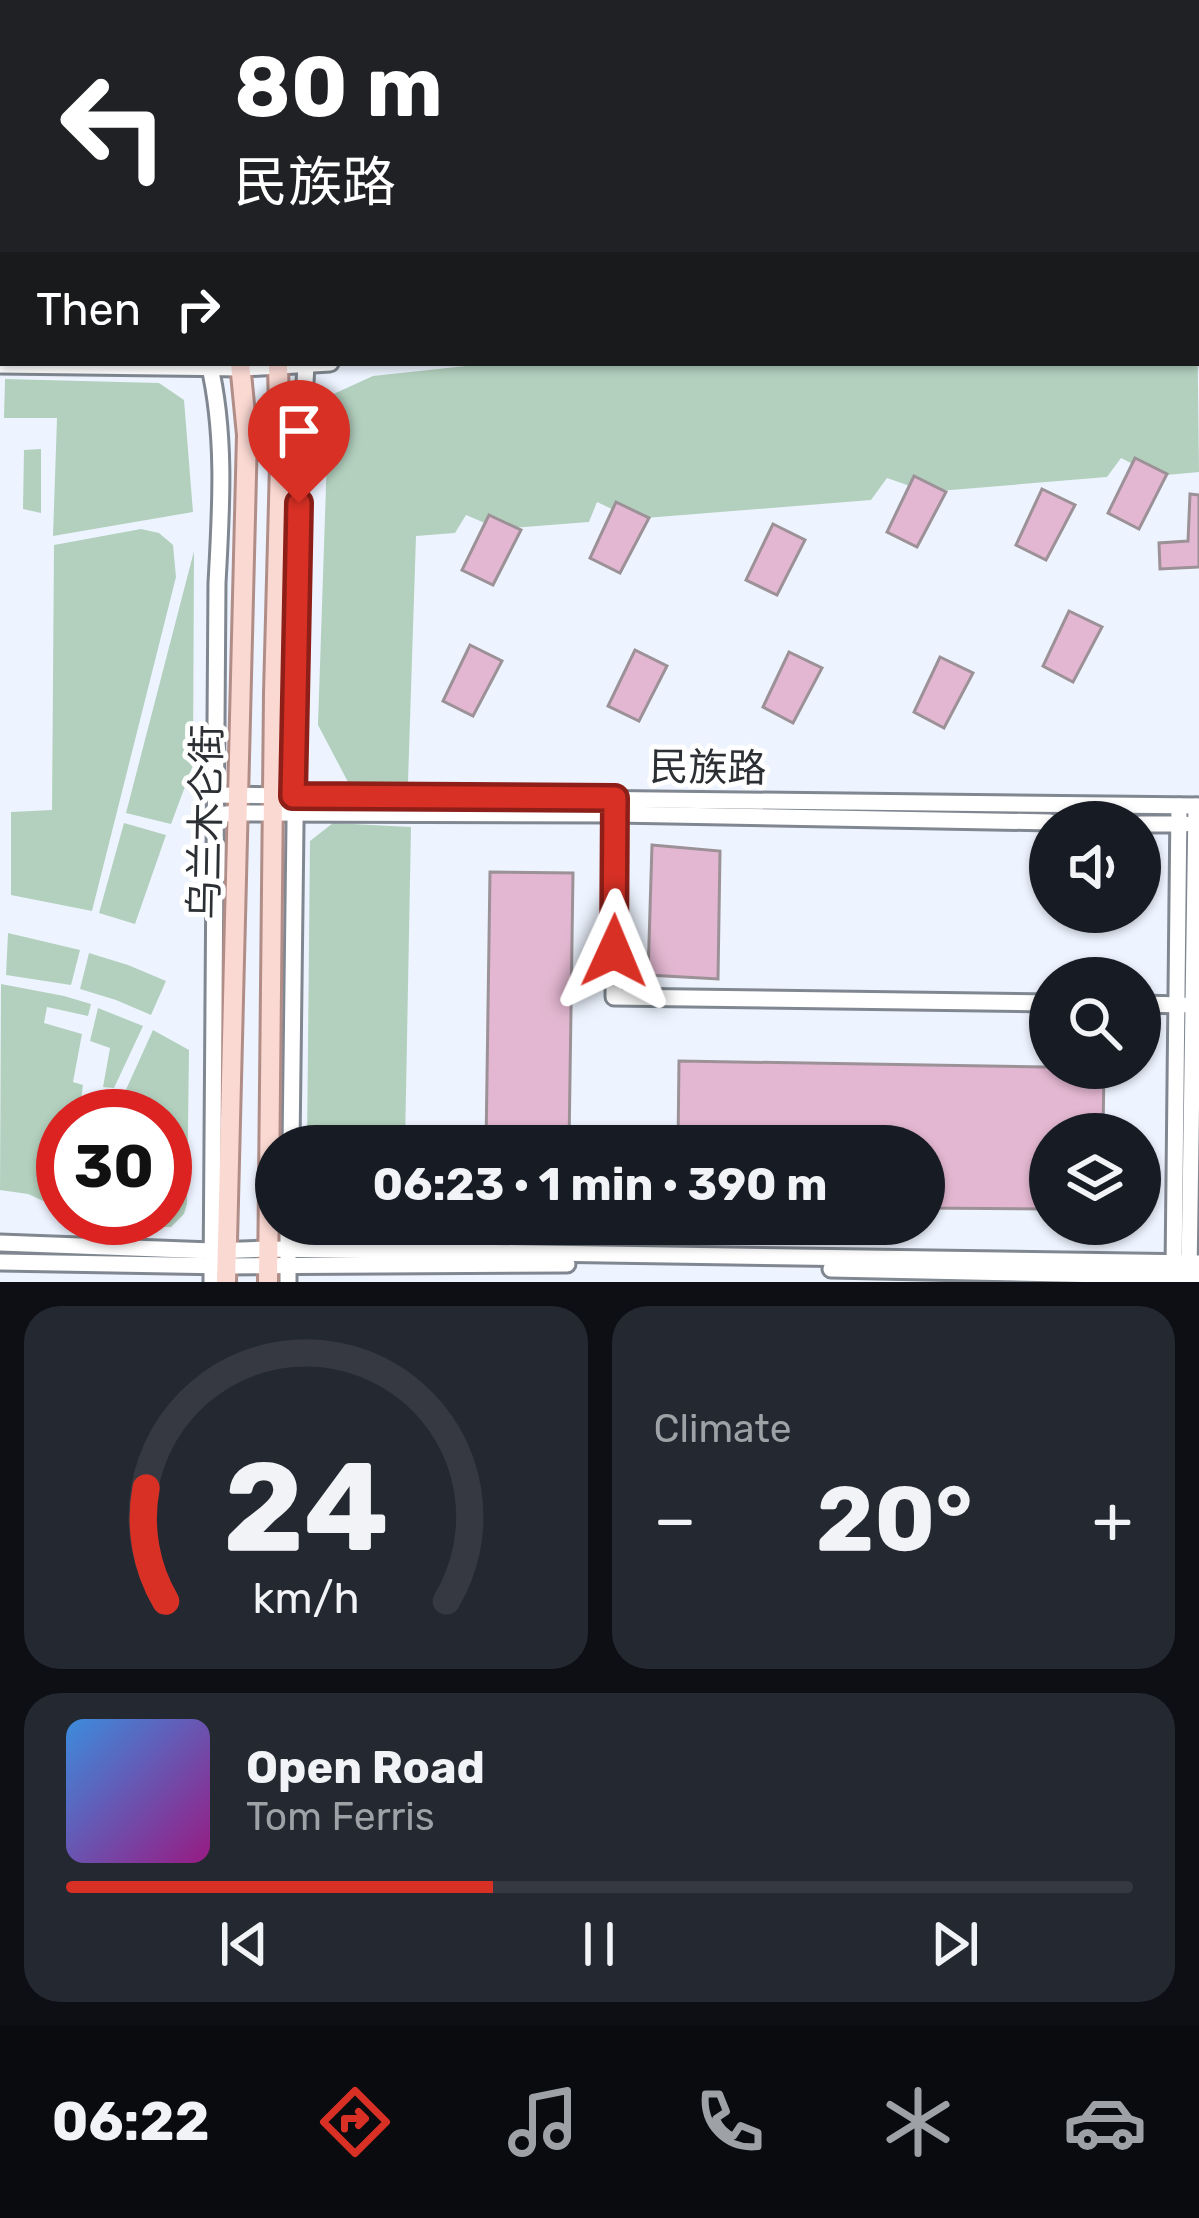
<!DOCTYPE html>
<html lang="en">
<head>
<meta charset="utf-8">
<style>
  body { margin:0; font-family:Rubik,"Noto Sans SC",sans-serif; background:#242831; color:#f1f3f6; height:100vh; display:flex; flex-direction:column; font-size:45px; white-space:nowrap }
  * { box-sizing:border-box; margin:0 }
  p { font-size:39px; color:#9ea1a6 }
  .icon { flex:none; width:66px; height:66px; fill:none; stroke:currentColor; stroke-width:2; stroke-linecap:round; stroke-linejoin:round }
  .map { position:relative; height:1282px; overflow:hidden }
  .panel { display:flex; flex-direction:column; gap:24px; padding:24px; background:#0d0f14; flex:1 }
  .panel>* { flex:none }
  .banner { position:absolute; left:0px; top:0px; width:1200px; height:366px; box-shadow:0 3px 9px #0004; background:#202124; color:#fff; overflow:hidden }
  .controls { position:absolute; left:1029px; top:801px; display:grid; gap:24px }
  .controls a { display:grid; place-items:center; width:132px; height:132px; border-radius:50%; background:#171b24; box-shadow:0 3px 9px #0004; font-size:60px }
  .speed { position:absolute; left:36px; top:1089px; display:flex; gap:24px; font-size:60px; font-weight:700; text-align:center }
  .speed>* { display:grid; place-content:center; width:156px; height:156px; border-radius:50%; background:#171b24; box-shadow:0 3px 9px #0004; line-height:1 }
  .speed .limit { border:18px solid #d22; background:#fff; color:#111 }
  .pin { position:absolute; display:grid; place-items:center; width:102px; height:102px; color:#fff; margin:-123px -51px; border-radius:50% 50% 50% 0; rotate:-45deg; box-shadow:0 0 12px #0007 }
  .pin .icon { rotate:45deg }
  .me { position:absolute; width:132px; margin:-66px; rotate:1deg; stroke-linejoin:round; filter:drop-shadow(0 0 9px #0008) }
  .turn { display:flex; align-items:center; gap:42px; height:252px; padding:0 36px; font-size:54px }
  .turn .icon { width:156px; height:156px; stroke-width:2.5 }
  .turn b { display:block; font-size:84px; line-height:102px }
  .then { display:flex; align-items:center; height:114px; padding:0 36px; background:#0003; gap:24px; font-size:45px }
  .big { font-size:90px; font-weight:700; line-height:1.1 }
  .panel .card { flex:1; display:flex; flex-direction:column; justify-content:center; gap:18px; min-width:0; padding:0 42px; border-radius:36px; background:#242831 }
  .panel .dial { align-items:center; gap:0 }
  .dial svg { height:312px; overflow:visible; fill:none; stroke:#363941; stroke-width:7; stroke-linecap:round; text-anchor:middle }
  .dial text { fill:#f1f3f6; stroke:none }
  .song { display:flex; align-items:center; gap:36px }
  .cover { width:144px; height:144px; border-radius:18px; background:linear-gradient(135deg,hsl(210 70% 55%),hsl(310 70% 35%)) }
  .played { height:12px; border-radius:6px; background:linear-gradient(90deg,#d93025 40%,#363941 40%) }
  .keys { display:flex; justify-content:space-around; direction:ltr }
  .heat { display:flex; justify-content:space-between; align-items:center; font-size:66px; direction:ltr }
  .panel .tiles { flex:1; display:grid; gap:24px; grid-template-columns:1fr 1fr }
  .card:last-child { grid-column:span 2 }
  .trip { position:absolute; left:255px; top:1125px; width:690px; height:120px; border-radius:60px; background:#171b24; box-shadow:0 3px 9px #0004; font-weight:700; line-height:120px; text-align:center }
  .menu { display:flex; height:192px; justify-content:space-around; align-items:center; background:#090b0e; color:#9ea1a6 }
  .menu .icon { width:84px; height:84px }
  .menu .active { color:#d93025 }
  .menu b { font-size:54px; color:#f1f3f6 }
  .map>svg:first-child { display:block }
  .green { fill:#b3d0be }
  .building { fill:#e3b7d1; stroke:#9c9197; stroke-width:3 }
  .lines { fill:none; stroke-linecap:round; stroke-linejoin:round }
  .minor-casing { stroke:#808790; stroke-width:21 }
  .major-casing { stroke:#b18d88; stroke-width:24 }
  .minor { stroke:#fff; stroke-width:15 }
  .major { stroke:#fbd9d3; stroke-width:18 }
  .route-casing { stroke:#8d1f18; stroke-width:30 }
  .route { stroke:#d93025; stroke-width:21 }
  .labels { text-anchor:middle; stroke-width:10; stroke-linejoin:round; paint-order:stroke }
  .street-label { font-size:39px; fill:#2c2f33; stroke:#fff }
</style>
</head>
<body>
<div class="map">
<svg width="1199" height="1282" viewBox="0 0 1199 1282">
  <rect width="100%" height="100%" fill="#edf4ff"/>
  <g class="green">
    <polygon points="1197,300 1199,472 1156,476 1121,458 1107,477 927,492 887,478 871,500 633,519 597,502 589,522 499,529 466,515 455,533 416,536 408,782 348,782 318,725 329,396 373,376 494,363 1197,363"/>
    <polygon points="5,379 159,383 184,400 193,512 53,536 57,418 4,418"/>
    <polygon points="41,449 41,513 23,509 24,450"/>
    <polygon points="141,529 159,533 173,545 176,577 92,911 11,895 11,812 52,810 54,545"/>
    <polygon points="194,551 193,765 171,824 126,813"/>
    <polygon points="124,823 166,835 135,924 99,913"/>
    <polygon points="333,823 411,827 405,1146 307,1146 310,841"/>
    <polygon points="8,933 80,950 71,985 6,975"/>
    <polygon points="89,953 128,965 166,981 151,1015 116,1000 80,989"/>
    <polygon points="1,984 64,996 91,1004 88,1016 47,1007 44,1023 82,1034 73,1082 83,1085 79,1116 63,1116 61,1209 28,1194 0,1190"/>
    <polygon points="98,1008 143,1026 114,1088 103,1087 110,1048 90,1041"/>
    <polygon points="153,1030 189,1050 187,1204 184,1214 171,1227 97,1227 83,1218 165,1218 165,1116 114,1116"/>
  </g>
  <g class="building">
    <polygon points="1135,458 1167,474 1139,529 1108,513"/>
    <polygon points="914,476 946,492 917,547 887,532"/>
    <polygon points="1042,489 1075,505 1046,560 1016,545"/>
    <polygon points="1190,494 1199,495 1199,567 1160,569 1159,543 1188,541"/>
    <polygon points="616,502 649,518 620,573 590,558"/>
    <polygon points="489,515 521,530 493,585 462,570"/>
    <polygon points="773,524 805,540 777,595 746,580"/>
    <polygon points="1069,611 1102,627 1073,682 1043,666"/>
    <polygon points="470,645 502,661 473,716 443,701"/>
    <polygon points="635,650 667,666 639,721 608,706"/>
    <polygon points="789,652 822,668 793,723 763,707"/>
    <polygon points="940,657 973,673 944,728 914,712"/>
    <polygon points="652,845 720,851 718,979 648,975"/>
    <polygon points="490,872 573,873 569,1146 486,1146"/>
    <polygon points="679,1061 1104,1068 1103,1134 1050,1134 1050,1209 924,1208 924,1146 678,1146"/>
  </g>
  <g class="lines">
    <defs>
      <g id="minor">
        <polyline points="71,0 73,3"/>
        <polyline points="927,0 928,3"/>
        <polyline points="957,0 958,3"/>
        <polyline points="988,3 988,0"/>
        <polyline points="1129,3 1130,0"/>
        <polyline points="0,35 3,39"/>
        <polyline points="1197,165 1199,165"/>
        <polyline points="1197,216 1199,216"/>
        <polyline points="1197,280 1199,280"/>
        <polyline points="0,292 3,292"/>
        <path d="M 209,363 C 226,434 221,510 217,583 L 212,1282"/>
        <polyline points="0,365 243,368 330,363"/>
        <polyline points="216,795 1199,806"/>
        <polyline points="615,806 614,997 1050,1003"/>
        <polyline points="216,815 237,813 616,814 1050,822"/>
        <polyline points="1140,824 1185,824"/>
        <polyline points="1140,1004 1183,1005"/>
        <polyline points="291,1146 299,503 306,363"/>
        <polyline points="0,1243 212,1251 268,1249 1199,1263"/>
        <polyline points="0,1262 227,1266 567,1264"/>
        <polyline points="831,1269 1199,1277"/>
        <polyline points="1174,1271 1179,806"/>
        <polyline points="1189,1273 1196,806"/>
        <polyline points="288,1282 288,1224"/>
      </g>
      <g id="major">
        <polyline points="34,0 36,3"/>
        <polyline points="0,13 3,17"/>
        <polyline points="1197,237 1199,237"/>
        <polyline points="1197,266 1199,265"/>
        <polyline points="0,311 3,311"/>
        <polyline points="0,343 3,343"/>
        <polyline points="226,1282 247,435 240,363"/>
        <polyline points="268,1282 274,694 280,464 278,363"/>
      </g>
    </defs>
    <use href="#minor" class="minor-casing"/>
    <use href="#major" class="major-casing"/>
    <use href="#minor" class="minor"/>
    <use href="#major" class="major"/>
  </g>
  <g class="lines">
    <defs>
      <polyline id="route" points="299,503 293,796 615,798 614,951"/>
    </defs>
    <use href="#route" class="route-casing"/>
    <use href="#route" class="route"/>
  </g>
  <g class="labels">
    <g class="street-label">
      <text transform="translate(708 767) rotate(1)" y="14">民族路</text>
      <text transform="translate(205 822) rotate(-89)" y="14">乌兰木仑街</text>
    </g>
  </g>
</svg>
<div class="controls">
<a><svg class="icon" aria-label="sound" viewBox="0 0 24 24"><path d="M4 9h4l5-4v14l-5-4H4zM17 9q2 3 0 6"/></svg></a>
<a><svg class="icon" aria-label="search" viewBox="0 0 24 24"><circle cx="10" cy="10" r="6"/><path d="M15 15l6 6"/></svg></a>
<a><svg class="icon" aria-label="layers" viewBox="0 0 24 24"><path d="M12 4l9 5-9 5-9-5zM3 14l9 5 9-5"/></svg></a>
</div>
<div class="speed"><div class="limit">30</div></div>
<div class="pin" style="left:299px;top:503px;background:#d93025"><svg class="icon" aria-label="arrive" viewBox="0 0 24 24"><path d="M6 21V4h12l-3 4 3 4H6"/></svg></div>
<svg class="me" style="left:614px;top:951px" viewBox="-20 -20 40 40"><path d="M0-17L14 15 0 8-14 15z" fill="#d93025" stroke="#fff" stroke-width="4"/></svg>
<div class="trip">06:23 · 1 min · 390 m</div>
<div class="banner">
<div class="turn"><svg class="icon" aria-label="left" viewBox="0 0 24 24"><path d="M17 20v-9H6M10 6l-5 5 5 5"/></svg><div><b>80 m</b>民族路</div></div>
<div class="then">Then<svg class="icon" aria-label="right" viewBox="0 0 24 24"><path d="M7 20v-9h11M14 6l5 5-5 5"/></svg></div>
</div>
</div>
<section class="panel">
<div class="tiles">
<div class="card dial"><svg viewBox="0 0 100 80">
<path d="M14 69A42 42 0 1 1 86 69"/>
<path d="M14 69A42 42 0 0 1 9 40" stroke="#d93025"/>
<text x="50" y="56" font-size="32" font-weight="700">24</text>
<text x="50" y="72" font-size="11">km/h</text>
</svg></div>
<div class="card"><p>Climate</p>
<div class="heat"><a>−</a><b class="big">20°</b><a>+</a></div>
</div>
<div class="card">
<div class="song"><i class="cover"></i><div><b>Open Road</b><p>Tom Ferris</p></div></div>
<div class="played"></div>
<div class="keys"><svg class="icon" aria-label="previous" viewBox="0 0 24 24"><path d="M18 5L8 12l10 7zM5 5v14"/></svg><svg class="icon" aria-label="pause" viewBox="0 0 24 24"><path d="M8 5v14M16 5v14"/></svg><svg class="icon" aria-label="next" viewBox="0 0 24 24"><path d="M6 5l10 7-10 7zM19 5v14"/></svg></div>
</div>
</div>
</section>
<nav class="menu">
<b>06:22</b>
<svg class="icon active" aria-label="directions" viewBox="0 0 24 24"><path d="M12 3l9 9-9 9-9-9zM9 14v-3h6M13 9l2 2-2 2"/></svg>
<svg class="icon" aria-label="music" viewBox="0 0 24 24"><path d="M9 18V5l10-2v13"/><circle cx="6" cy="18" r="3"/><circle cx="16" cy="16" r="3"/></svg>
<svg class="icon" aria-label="phone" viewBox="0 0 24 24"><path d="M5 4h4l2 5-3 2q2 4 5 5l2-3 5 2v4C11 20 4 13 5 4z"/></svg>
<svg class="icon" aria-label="climate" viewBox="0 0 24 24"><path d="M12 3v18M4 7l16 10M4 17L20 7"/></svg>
<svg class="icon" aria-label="car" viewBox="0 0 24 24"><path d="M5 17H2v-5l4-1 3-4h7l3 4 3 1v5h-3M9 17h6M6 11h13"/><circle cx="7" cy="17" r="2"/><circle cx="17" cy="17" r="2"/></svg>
</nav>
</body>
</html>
